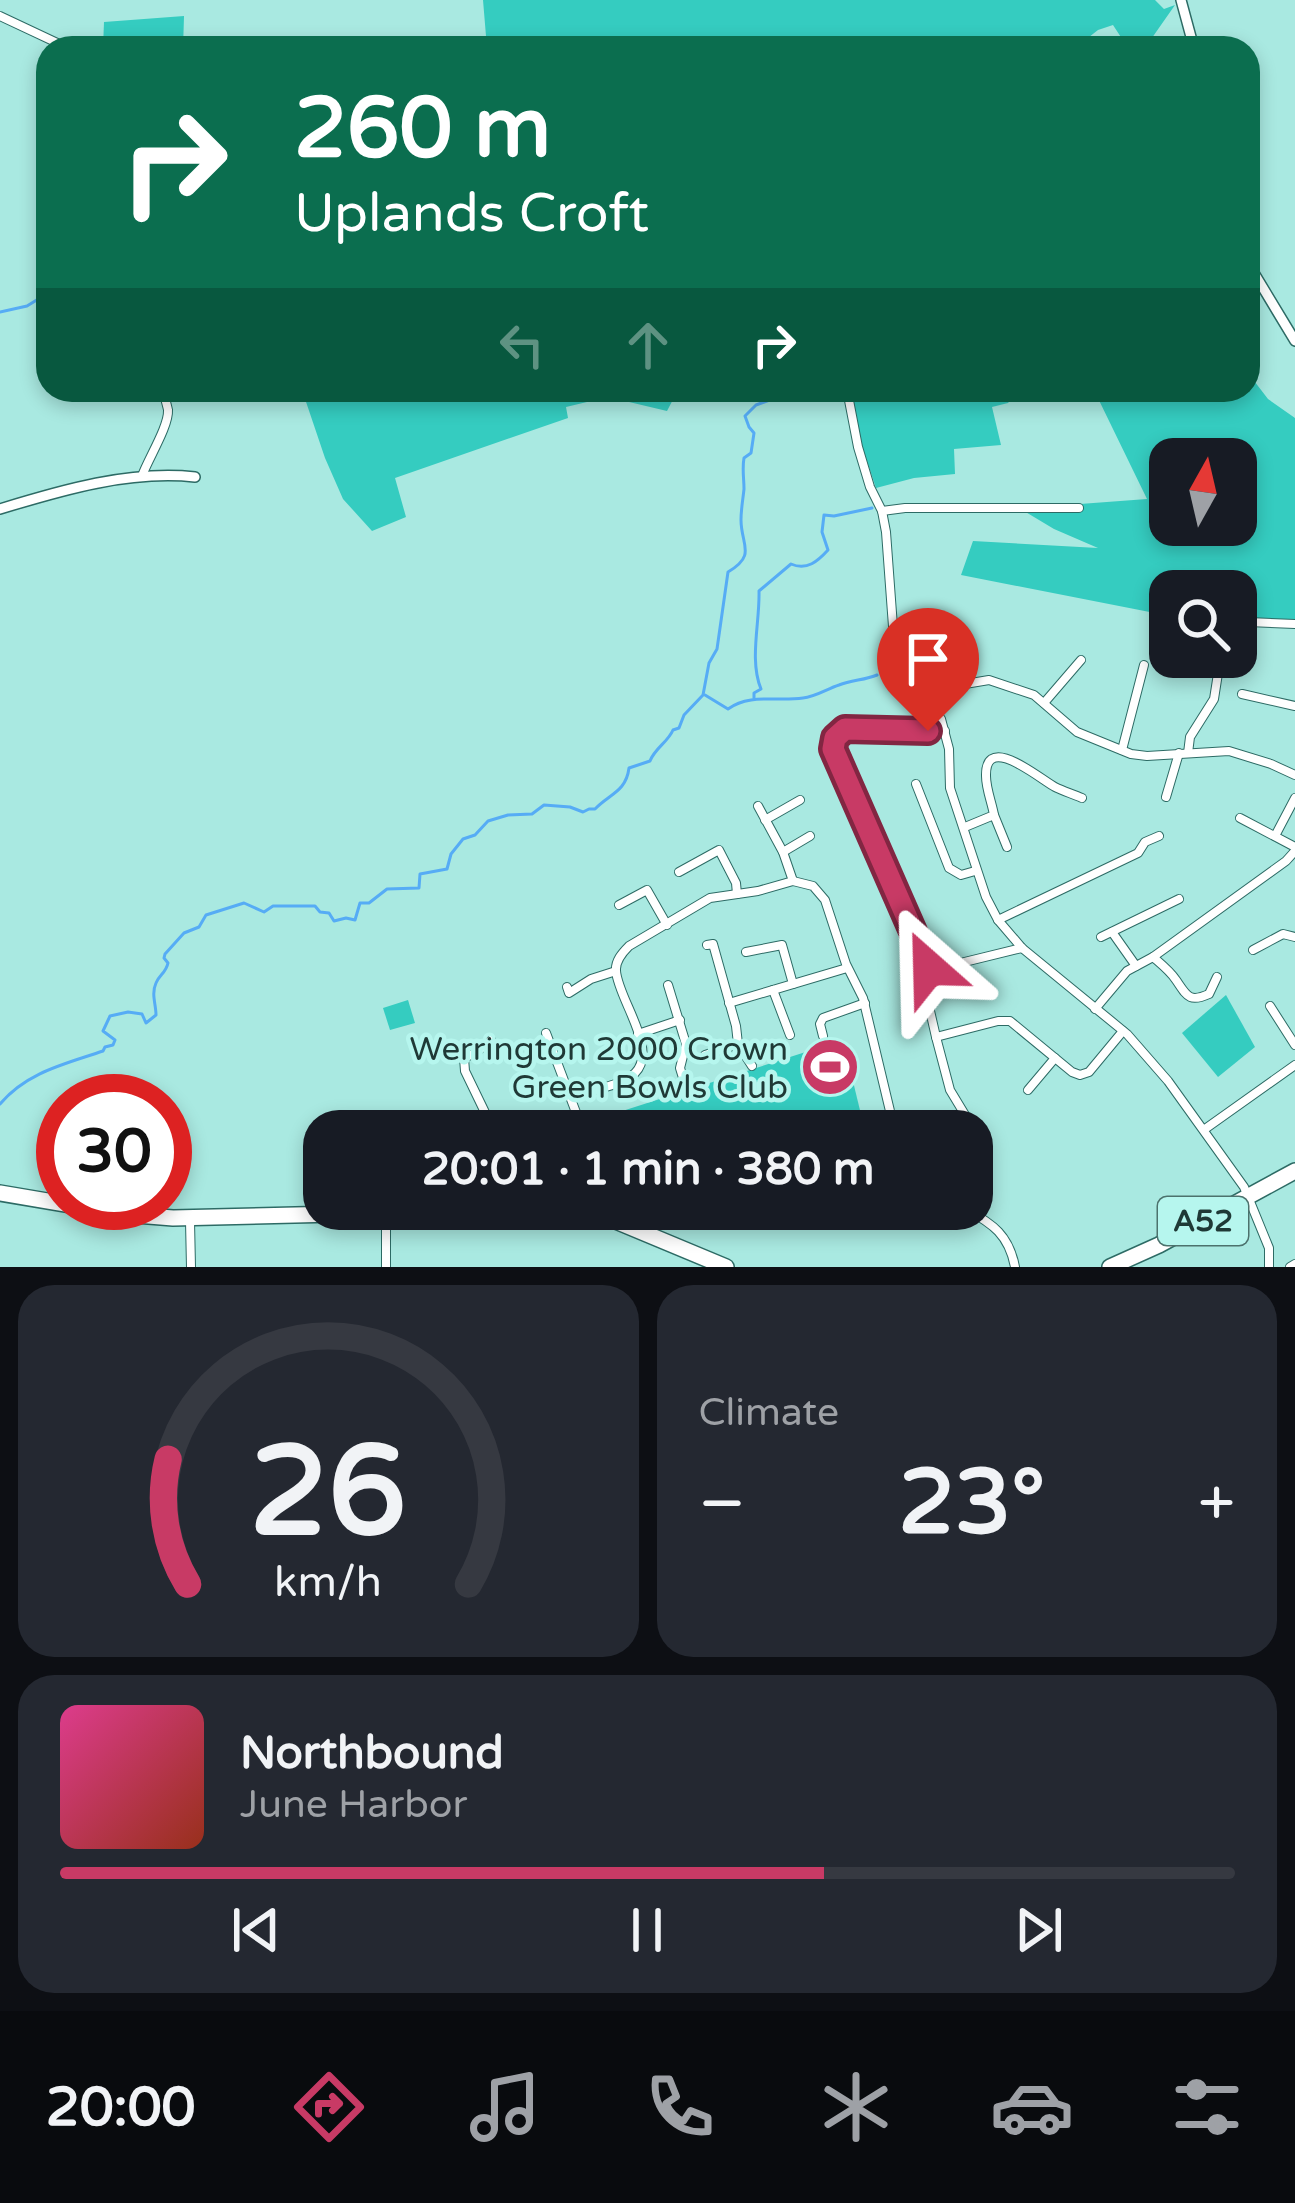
<!DOCTYPE html>
<html lang="en">
<head>
<meta charset="utf-8">
<style>
  body { margin:0; font-family:"Varela Round",sans-serif; background:#242831; color:#f1f3f6; height:100vh; display:flex; flex-direction:column; font-size:45px; white-space:nowrap }
  * { box-sizing:border-box; margin:0 }
  p { font-size:39px; color:#9ea1a6 }
  .icon { flex:none; width:66px; height:66px; fill:none; stroke:currentColor; stroke-width:2; stroke-linecap:round; stroke-linejoin:round }
  .map { position:relative; height:1267px; overflow:hidden }
  .sheet { display:flex; flex-direction:column; gap:18px; padding:18px; background:#0d0f14; flex:1 }
  .sheet>* { flex:none }
  .hud { position:absolute; left:36px; top:36px; width:1224px; height:366px; border-radius:36px; box-shadow:0 6px 18px #0003; background:#0b6e4f; color:#fff; overflow:hidden }
  .needle { width:78px; rotate:8deg }
  .fabs { position:absolute; left:1149px; top:438px; display:grid; gap:24px }
  .fabs a { display:grid; place-items:center; width:108px; height:108px; border-radius:24px; background:#171b24; box-shadow:0 6px 18px #0003; font-size:60px }
  .speed { position:absolute; left:36px; top:1074px; display:flex; gap:24px; font-size:60px; font-weight:700; text-align:center }
  .speed>* { display:grid; place-content:center; width:156px; height:156px; border-radius:50%; background:#171b24; box-shadow:0 6px 18px #0003; line-height:1 }
  .speed .limit { border:18px solid #d22; background:#fff; color:#111 }
  .pin { position:absolute; display:grid; place-items:center; width:102px; height:102px; color:#fff; margin:-123px -51px; border-radius:50% 50% 50% 0; rotate:-45deg; box-shadow:0 0 12px #0007 }
  .pin .icon { rotate:45deg }
  .me { position:absolute; width:132px; margin:-66px; rotate:335deg; stroke-linejoin:round; filter:drop-shadow(0 0 9px #0008) }
  .turn { display:flex; align-items:center; gap:42px; height:252px; padding:0 60px; font-size:54px }
  .turn .icon { width:156px; height:156px; stroke-width:2.5 }
  .turn b { display:block; font-size:84px; line-height:102px }
  .lanes { display:flex; align-items:center; height:114px; padding:0 60px; background:#0003; justify-content:center; gap:60px; direction:ltr }
  .lanes .off { opacity:.35 }
  .big { font-size:90px; font-weight:700; line-height:1.1 }
  .sheet .card { flex:1; display:flex; flex-direction:column; justify-content:center; gap:18px; min-width:0; padding:0 42px; border-radius:36px; background:#242831 }
  .sheet .dial { align-items:center; gap:0 }
  .dial svg { height:312px; overflow:visible; fill:none; stroke:#363941; stroke-width:7; stroke-linecap:round; text-anchor:middle }
  .dial text { fill:#f1f3f6; stroke:none }
  .song { display:flex; align-items:center; gap:36px }
  .cover { width:144px; height:144px; border-radius:18px; background:linear-gradient(135deg,hsl(330 70% 55%),hsl(10 70% 35%)) }
  .played { height:12px; border-radius:6px; background:linear-gradient(90deg,#c83a65 65%,#363941 65%) }
  .keys { display:flex; justify-content:space-around; direction:ltr }
  .heat { display:flex; justify-content:space-between; align-items:center; font-size:66px; direction:ltr }
  .sheet .tiles { flex:1; display:grid; gap:18px; grid-template-columns:1fr 1fr }
  .card:last-child { grid-column:span 2 }
  .trip { position:absolute; left:303px; top:1110px; width:690px; height:120px; border-radius:36px; background:#171b24; box-shadow:0 6px 18px #0003; font-weight:700; line-height:120px; text-align:center }
  .menu { display:flex; height:192px; justify-content:space-around; align-items:center; background:#090b0e; color:#9ea1a6 }
  .menu .icon { width:84px; height:84px }
  .menu .active { color:#c83a65 }
  .menu b { font-size:54px; color:#f1f3f6 }
  .map>svg:first-child { display:block }
  .green { fill:#35ccc0; fill-rule:evenodd }
  .lines { fill:none; stroke-linecap:round; stroke-linejoin:round }
  .stream { stroke:#56acf5; stroke-width:3 }
  .street-casing { stroke:#2d6b65; stroke-width:10 }
  .secondary-casing { stroke:#2d6b65; stroke-width:12 }
  .highway-casing { stroke:#2d6b65; stroke-width:18 }
  .street { stroke:#fff; stroke-width:8 }
  .secondary { stroke:#fff; stroke-width:9 }
  .highway { stroke:#fff; stroke-width:15 }
  .route-casing { stroke:#822642; stroke-width:30 }
  .route { stroke:#c83a65; stroke-width:21 }
  .labels { text-anchor:middle; stroke-width:9; stroke-linejoin:round; paint-order:stroke }
  .shield { fill:#b6f6ee; stroke:#4c726d; stroke-width:3 }
  .shield-label { font-size:30px; font-weight:bold; fill:#1f3936 }
  .poi-label { font-size:33px; fill:#1f3936; stroke:#b6f6ee; text-anchor:end }
</style>
</head>
<body>
<div class="map">
<svg width="1295" height="1267" viewBox="0 0 1295 1267">
  <rect width="100%" height="100%" fill="#a9e9e1"/>
  <g class="green">
    <polygon points="483,0 1155,0 1164,9 1175,5 1147,45 1128,48 1113,25 1098,30 1084,41 1083,48 487,48"/>
    <polygon points="184,16 183,48 103,48 104,22"/>
    <path d="M 1248,373 L 1268,399 L 1295,418 L 1295,621 L 1236,617 L 1236,591 L 1170,591 L 1170,616 L 961,575 L 973,541 L 1098,548 L 1054,529 L 1024,511 L 1080,512 L 1080,504 L 1147,499 L 1094,390 L 1248,390 ZM 1170,459 L 1236,459 L 1236,525 L 1170,525 Z"/>
    <polygon points="302,390 678,390 667,411 608,397 566,407 568,418 395,478 406,517 372,531 343,499 325,458"/>
    <polygon points="850,390 1019,390 1008,403 992,407 1001,445 954,449 955,474 914,478 876,488 860,440"/>
    <polygon points="1226,995 1255,1047 1218,1077 1182,1033"/>
    <polygon points="408,1000 415,1023 390,1030 383,1008"/>
    <polygon points="843,1040 865,1131 616,1131 610,1115"/>
    <polygon points="788,1209 920,1209 923,1212 920,1220 839,1223"/>
  </g>
  <g class="lines">
    <g class="stream">
      <polyline points="0,312 27,306 48,293"/>
      <path d="M 705,695 L 728,709 C 750,693 777,702 803,698 C 815,697 827,689 839,685 C 852,680 865,680 877,675"/>
      <path d="M 754,698 L 754,693 L 761,689 C 749,660 760,622 759,591 L 791,564 C 807,571 818,561 828,550 L 822,532 L 824,515 L 834,516 L 872,508"/>
      <path d="M 0,1104 C 27,1072 65,1064 103,1051 L 105,1047 L 113,1045 L 115,1040 L 103,1031 L 110,1016 L 128,1012 L 142,1014 L 146,1023 L 156,1015 C 156,1004 151,994 156,983 C 159,975 166,973 168,963 L 164,958 L 165,954 L 184,933 L 199,927 L 206,915 L 244,903 L 264,912 L 273,906 L 315,906 L 320,912 L 329,913 L 334,921 L 346,918 L 355,920 L 360,903 L 369,903 L 387,889 L 419,888 L 420,874 L 447,869 L 451,854 L 463,839 L 475,835 L 488,821 L 508,815 L 532,814 L 544,805 L 570,807 L 583,812 L 589,809 L 595,809 C 609,794 626,792 629,768 L 650,761 C 655,748 668,742 673,730 L 679,728 L 684,715 L 703,695 L 709,663 L 717,649 L 728,572 C 757,555 741,545 741,520 C 741,509 743,499 744,489 C 744,478 742,469 744,458 L 751,453 L 754,433 L 749,427 L 745,416 L 756,405 L 775,398 L 777,390"/>
    </g>
    <defs>
      <g id="street">
        <polyline points="0,16 68,48"/>
        <polyline points="847,390 858,447 870,487 882,511 886,532 894,640 902,662 941,719 949,749 950,788 986,897 998,920 1022,948 1127,1034 1168,1081 1244,1187 1269,1248 1269,1267"/>
        <path d="M 142,476 C 148,459 169,426 168,410 C 168,409 163,391 163,390"/>
        <polyline points="882,511 905,508 1079,508"/>
        <polyline points="1248,622 1295,624"/>
        <polyline points="1242,694 1295,706"/>
        <polyline points="1044,703 1081,660"/>
        <polyline points="933,707 965,684 989,680 1034,695 1077,732 1131,754 1147,756 1229,751 1271,764 1295,775"/>
        <polyline points="1122,750 1144,665"/>
        <polyline points="1188,753 1190,737 1214,699 1219,667"/>
        <polyline points="916,784 949,868 961,875 975,871"/>
        <polyline points="1166,797 1179,753"/>
        <polyline points="758,806 783,852 793,881"/>
        <polyline points="994,815 1007,847"/>
        <polyline points="1240,818 1295,847"/>
        <polyline points="765,820 800,800"/>
        <path d="M 965,827 L 994,815 C 992,803 986,789 986,776 C 985,731 1041,780 1055,787 C 1063,791 1073,794 1082,798"/>
        <polyline points="1275,836 1295,798"/>
        <polyline points="783,852 810,836"/>
        <polyline points="679,872 719,850 736,883 737,894"/>
        <polyline points="619,905 647,890 667,925"/>
        <polyline points="998,920 1138,853 1145,842 1159,836"/>
        <polyline points="1112,932 1136,966"/>
        <polyline points="1101,937 1179,899"/>
        <polyline points="707,945 713,944 736,1026 738,1044 752,1066"/>
        <polyline points="1022,948 940,968 928,976 925,989 936,1037 998,1021 1010,1021 1072,1072 1080,1075 1089,1072 1123,1031"/>
        <polyline points="1253,950 1283,934 1295,937"/>
        <polyline points="746,952 782,945 793,984"/>
        <path d="M 1153,957 C 1161,964 1170,971 1176,980 C 1187,996 1189,1003 1209,994 L 1217,977"/>
        <path d="M 932,972 L 835,754 C 832,742 836,732 848,728 L 945,731"/>
        <polyline points="668,985 686,1044 680,1068 684,1081"/>
        <polyline points="567,987 569,993 591,979 616,971"/>
        <polyline points="773,990 790,1035"/>
        <polyline points="729,1003 847,968"/>
        <polyline points="1270,1006 1295,1045"/>
        <polyline points="1095,1009 1127,971 1153,957 1286,861 1295,851"/>
        <polyline points="546,1033 583,1131"/>
        <polyline points="638,1034 680,1020"/>
        <polyline points="823,1036 820,1024 823,1018 865,1003"/>
        <polyline points="936,1037 950,1090 979,1138"/>
        <polyline points="491,1040 477,1052 464,1058 465,1071 494,1131"/>
        <polyline points="705,1055 738,1044"/>
        <polyline points="1028,1090 1055,1058"/>
        <path d="M 571,1097 C 588,1091 624,1085 635,1073 C 659,1049 618,999 616,971 C 615,961 622,953 629,946 L 710,898 L 758,891 L 793,881 L 813,886 L 825,900 L 846,964 L 863,998 L 890,1111 L 898,1131"/>
        <polyline points="1205,1129 1295,1065"/>
        <path d="M 966,1209 C 993,1224 1009,1235 1015,1267"/>
        <polyline points="386,1215 386,1267"/>
        <polyline points="190,1221 191,1267"/>
        <polyline points="1290,1267 1295,1264"/>
      </g>
      <g id="secondary">
        <polyline points="1181,0 1194,48"/>
        <polyline points="1248,263 1295,341"/>
        <path d="M 0,509 C 62,490 130,470 195,477"/>
      </g>
      <g id="highway">
        <polyline points="0,1193 124,1214 173,1218 542,1209"/>
        <polyline points="560,1209 606,1217 726,1267"/>
        <polyline points="1110,1267 1159,1245 1295,1171"/>
      </g>
    </defs>
    <use href="#street" class="street-casing"/>
    <use href="#secondary" class="secondary-casing"/>
    <use href="#highway" class="highway-casing"/>
    <use href="#street" class="street"/>
    <use href="#secondary" class="secondary"/>
    <use href="#highway" class="highway"/>
  </g>
  <g class="lines">
    <defs>
      <polyline id="route" points="928,731 845,729 835,738 833,749 929,968"/>
    </defs>
    <use href="#route" class="route-casing"/>
    <use href="#route" class="route"/>
  </g>
  <defs>
    <symbol id="stadium-disc" viewBox="-11 -11 22 22"><circle r="9.5" fill="#c83a65" stroke="#b6f6ee"/><path d="M0-5a6.5 5 0 1 0 0 10a6.5 5 0 1 0 0-10ZM-3.5-1.8h7v3.6h-7Z" fill="#fff"/></symbol>
  </defs>
  <g fill-rule="evenodd">
    <use href="#stadium-disc" x="797" y="1034" width="66" height="66"/>
  </g>
  <g class="labels">
    <rect class="shield" x="1158" y="1197" width="90" height="48" rx="9"/>
    <g class="shield-label">
      <text x="1203" y="1231">A52</text>
    </g>
    <g class="poi-label">
      <text x="788" y="1060">Werrington 2000 Crown<tspan x="788" dy="38">Green Bowls Club</tspan></text>
    </g>
  </g>
</svg>
<div class="fabs">
<a><svg class="needle" viewBox="-14 -14 28 28"><path d="M0-13l5 13h-10z" fill="#e53935"/><path d="M0 13l5-13h-10z" fill="#9ea1a6"/></svg></a>
<a><svg class="icon" aria-label="search" viewBox="0 0 24 24"><circle cx="10" cy="10" r="6"/><path d="M15 15l6 6"/></svg></a>
</div>
<div class="speed"><div class="limit">30</div></div>
<div class="pin" style="left:928px;top:731px;background:#d93025"><svg class="icon" aria-label="arrive" viewBox="0 0 24 24"><path d="M6 21V4h12l-3 4 3 4H6"/></svg></div>
<svg class="me" style="left:929px;top:968px" viewBox="-20 -20 40 40"><path d="M0-17L14 15 0 8-14 15z" fill="#c83a65" stroke="#fff" stroke-width="4"/></svg>
<div class="trip">20:01 · 1 min · 380 m</div>
<div class="hud">
<div class="turn"><svg class="icon" aria-label="right" viewBox="0 0 24 24"><path d="M7 20v-9h11M14 6l5 5-5 5"/></svg><div><b>260 m</b>Uplands Croft</div></div>
<div class="lanes"><svg class="icon off" aria-label="left" viewBox="0 0 24 24"><path d="M17 20v-9H6M10 6l-5 5 5 5"/></svg><svg class="icon off" aria-label="ahead" viewBox="0 0 24 24"><path d="M12 20V5M6 11l6-6 6 6"/></svg><svg class="icon" aria-label="right" viewBox="0 0 24 24"><path d="M7 20v-9h11M14 6l5 5-5 5"/></svg></div>
</div>
</div>
<section class="sheet">
<div class="tiles">
<div class="card dial"><svg viewBox="0 0 100 80">
<path d="M14 69A42 42 0 1 1 86 69"/>
<path d="M14 69A42 42 0 0 1 9 37" stroke="#c83a65"/>
<text x="50" y="56" font-size="32" font-weight="700">26</text>
<text x="50" y="72" font-size="11">km/h</text>
</svg></div>
<div class="card"><p>Climate</p>
<div class="heat"><a>−</a><b class="big">23°</b><a>+</a></div>
</div>
<div class="card">
<div class="song"><i class="cover"></i><div><b>Northbound</b><p>June Harbor</p></div></div>
<div class="played"></div>
<div class="keys"><svg class="icon" aria-label="previous" viewBox="0 0 24 24"><path d="M18 5L8 12l10 7zM5 5v14"/></svg><svg class="icon" aria-label="pause" viewBox="0 0 24 24"><path d="M8 5v14M16 5v14"/></svg><svg class="icon" aria-label="next" viewBox="0 0 24 24"><path d="M6 5l10 7-10 7zM19 5v14"/></svg></div>
</div>
</div>
</section>
<nav class="menu">
<b>20:00</b>
<svg class="icon active" aria-label="directions" viewBox="0 0 24 24"><path d="M12 3l9 9-9 9-9-9zM9 14v-3h6M13 9l2 2-2 2"/></svg>
<svg class="icon" aria-label="music" viewBox="0 0 24 24"><path d="M9 18V5l10-2v13"/><circle cx="6" cy="18" r="3"/><circle cx="16" cy="16" r="3"/></svg>
<svg class="icon" aria-label="phone" viewBox="0 0 24 24"><path d="M5 4h4l2 5-3 2q2 4 5 5l2-3 5 2v4C11 20 4 13 5 4z"/></svg>
<svg class="icon" aria-label="climate" viewBox="0 0 24 24"><path d="M12 3v18M4 7l16 10M4 17L20 7"/></svg>
<svg class="icon" aria-label="car" viewBox="0 0 24 24"><path d="M5 17H2v-5l4-1 3-4h7l3 4 3 1v5h-3M9 17h6M6 11h13"/><circle cx="7" cy="17" r="2"/><circle cx="17" cy="17" r="2"/></svg>
<svg class="icon" aria-label="filters" viewBox="0 0 24 24"><path d="M4 7h16M4 17h16"/><circle cx="9" cy="7" r="2"/><circle cx="15" cy="17" r="2"/></svg>
</nav>
</body>
</html>
